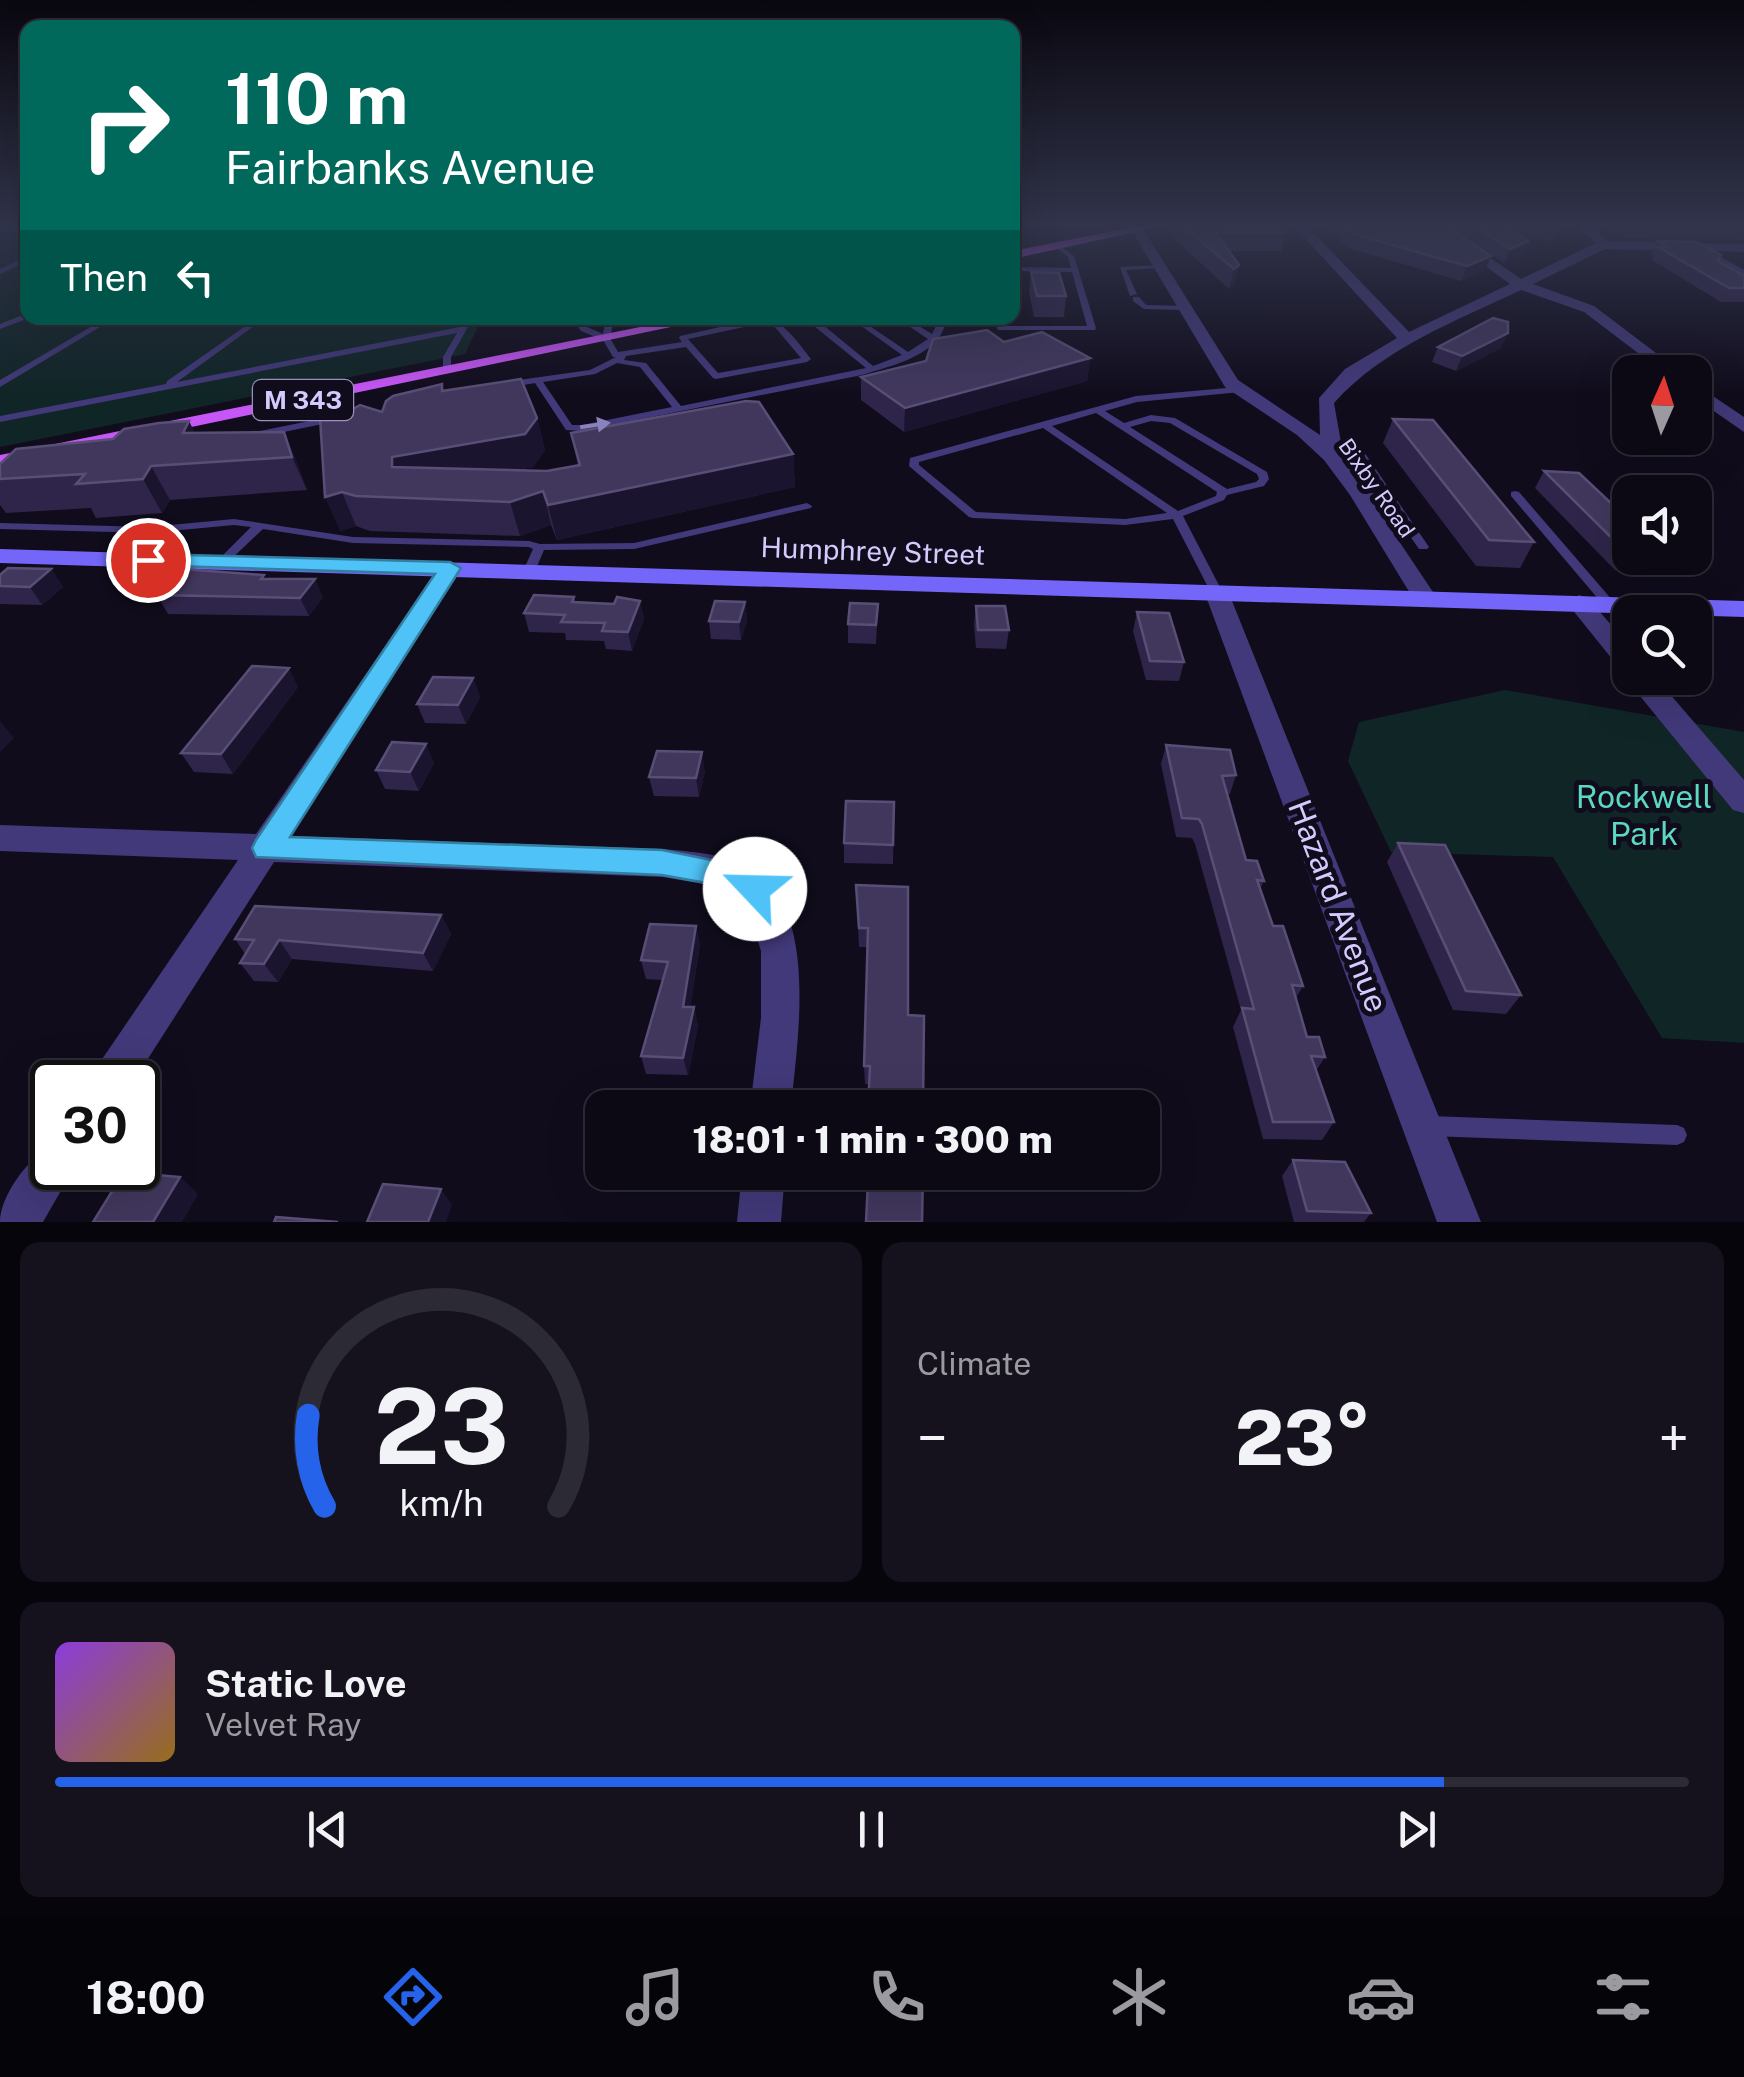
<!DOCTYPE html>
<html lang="en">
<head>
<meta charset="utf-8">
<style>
  body { margin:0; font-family:"Public Sans",sans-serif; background:#15121e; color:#f1f3f6; height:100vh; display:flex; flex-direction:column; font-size:38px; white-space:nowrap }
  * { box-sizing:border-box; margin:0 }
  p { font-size:32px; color:#9a9aa0 }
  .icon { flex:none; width:55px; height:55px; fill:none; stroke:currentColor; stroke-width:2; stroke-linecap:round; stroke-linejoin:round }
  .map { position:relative; height:1222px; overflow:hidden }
  .drawer { display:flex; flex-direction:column; gap:20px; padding:20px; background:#07050c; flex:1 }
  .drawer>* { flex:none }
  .top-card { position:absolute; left:20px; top:20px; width:1000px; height:305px; border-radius:20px; box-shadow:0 10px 40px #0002,0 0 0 2px #2c2a34; background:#00695c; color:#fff; overflow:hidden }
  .needle { width:65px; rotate:3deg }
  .fabs { position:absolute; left:1612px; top:355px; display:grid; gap:20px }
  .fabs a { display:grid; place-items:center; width:100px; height:100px; border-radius:20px; background:#0c0915; box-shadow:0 10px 40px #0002,0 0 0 2px #2c2a34; font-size:50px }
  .speed { position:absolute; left:30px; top:1060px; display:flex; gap:20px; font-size:50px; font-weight:700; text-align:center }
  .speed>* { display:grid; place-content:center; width:130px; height:130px; border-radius:50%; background:#0c0915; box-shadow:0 10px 40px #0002,0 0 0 2px #2c2a34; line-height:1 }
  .speed .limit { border:5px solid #111; border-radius:15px; background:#fff; color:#111 }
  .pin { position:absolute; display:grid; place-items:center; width:85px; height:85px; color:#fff; margin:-42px; border:5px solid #fff; border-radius:50%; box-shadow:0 2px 10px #0007 }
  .me { position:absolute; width:110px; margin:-55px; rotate:294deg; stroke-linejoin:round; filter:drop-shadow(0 0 8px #0008) }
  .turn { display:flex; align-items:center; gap:35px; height:210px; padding:0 40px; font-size:45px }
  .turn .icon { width:130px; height:130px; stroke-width:2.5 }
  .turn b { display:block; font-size:70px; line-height:85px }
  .then { display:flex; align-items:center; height:95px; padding:0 40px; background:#0003; gap:20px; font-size:38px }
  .big { font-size:75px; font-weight:800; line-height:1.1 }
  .drawer .widget { flex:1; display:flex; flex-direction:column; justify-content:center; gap:15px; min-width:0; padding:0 35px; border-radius:20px; background:#15121e }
  .drawer .dial { align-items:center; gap:0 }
  .dial svg { height:260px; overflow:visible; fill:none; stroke:#2c2a34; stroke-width:7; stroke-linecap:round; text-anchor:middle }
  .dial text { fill:#f1f3f6; stroke:none }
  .song { display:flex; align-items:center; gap:30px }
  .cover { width:120px; height:120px; border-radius:15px; background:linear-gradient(135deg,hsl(270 70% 55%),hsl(40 70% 35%)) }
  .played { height:10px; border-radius:5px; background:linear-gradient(90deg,#2563eb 85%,#2c2a34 85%) }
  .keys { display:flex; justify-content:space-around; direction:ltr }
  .heat { display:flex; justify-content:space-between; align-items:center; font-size:55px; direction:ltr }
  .drawer .tiles { flex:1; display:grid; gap:20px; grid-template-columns:1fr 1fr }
  .widget:last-child { grid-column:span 2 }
  .trip { position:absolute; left:585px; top:1090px; width:575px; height:100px; border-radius:20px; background:#0c0915; box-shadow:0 10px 40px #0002,0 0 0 2px #2c2a34; font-weight:800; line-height:100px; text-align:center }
  .tabs { display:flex; height:160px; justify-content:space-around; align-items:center; background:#050408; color:#9a9aa0 }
  .tabs .icon { width:70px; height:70px }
  .tabs .active { color:#2563eb }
  .tabs b { font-size:45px; color:#f1f3f6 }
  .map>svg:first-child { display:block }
  .green { fill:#102526 }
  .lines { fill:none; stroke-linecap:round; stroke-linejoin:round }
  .lane { fill:#413979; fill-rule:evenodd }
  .street { fill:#413979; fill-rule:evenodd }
  .secondary { fill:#7466f8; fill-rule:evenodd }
  .primary { fill:#c756f7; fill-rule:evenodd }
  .wall { fill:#2f254a }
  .shaded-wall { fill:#1b142f }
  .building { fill:#41375d; stroke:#584e76; stroke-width:2.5 }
  .oneway { fill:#8a82bb }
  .route { fill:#4fc3f7; stroke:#337fa1; stroke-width:2.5 }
  .labels { text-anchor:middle; stroke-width:10; stroke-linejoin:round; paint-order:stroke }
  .far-street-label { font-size:22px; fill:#d4cafd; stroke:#100c1c }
  .shield { fill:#100c1c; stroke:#9991ba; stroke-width:2.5 }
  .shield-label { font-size:25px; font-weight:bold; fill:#d4cafd }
  .street-label { font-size:28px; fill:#d4cafd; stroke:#100c1c }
  .near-park-label { font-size:32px; fill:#5bd8c2; stroke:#100c1c }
  .near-street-label { font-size:32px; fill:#d4cafd; stroke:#100c1c }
</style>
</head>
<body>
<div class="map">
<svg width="1744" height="1222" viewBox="0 0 1744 1222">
  <rect width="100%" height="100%" fill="#100c1c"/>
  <g class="green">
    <polygon points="0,224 27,224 28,318 482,318 465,354 0,447"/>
    <polygon points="1505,690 1744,732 1744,1043 1662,1038 1553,857 1391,852 1348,761 1359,722"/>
  </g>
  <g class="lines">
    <g class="lane">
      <rect x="0" y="227" width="28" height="4"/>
      <polygon points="1058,244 1074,256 1096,328 1095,330 998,330 992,318 1000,318 1004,326 1087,326 1072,272 1012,271 1012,267 1071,268 1068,257 1055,246"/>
      <polygon points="28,256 28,261 0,274 0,269"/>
      <polygon points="1161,265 1161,267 1159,268 1126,270 1137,294 1130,296 1120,267"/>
      <polygon points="1133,297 1139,297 1146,305 1185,306 1189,308 1185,310 1144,309 1133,301"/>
      <polygon points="28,313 29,318 0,329 0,324"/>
      <polygon points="106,318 115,318 0,387 0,380"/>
      <polygon points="257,318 265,318 177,382 460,327 465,318 473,318 451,357 451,370 447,373 443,370 443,357 457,333 0,422 0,416 166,384 167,381"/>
      <path d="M 572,318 L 580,318 L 587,327 L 603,334 L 605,324 L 599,318 L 607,318 L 613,324 L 610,338 L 618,352 L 682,342 L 679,338 L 680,336 L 760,318 C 783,318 798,343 811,359 L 807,362 L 716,379 L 713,378 L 686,347 L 626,356 L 624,360 L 646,363 L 681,406 L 866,368 L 809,322 L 808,320 L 811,318 L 819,318 L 817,320 L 873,366 L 902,355 L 850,318 L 858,318 L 908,352 L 928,339 L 897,318 L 906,318 L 932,334 L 940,318 L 948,318 C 945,325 942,335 937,340 C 919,360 887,367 862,375 L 582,431 L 566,430 L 535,383 L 505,388 L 501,385 L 505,382 L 590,370 L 616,357 L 613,357 L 603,340 L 581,331 ZM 767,322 L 774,326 L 801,358 L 718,373 L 688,339 ZM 617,363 L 640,367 L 672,407 L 582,425 L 572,425 L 543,382 L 595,374 Z"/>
      <path d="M 1238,387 L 1242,390 L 1241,392 L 1137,402 L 1105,411 L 1124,423 L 1151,415 L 1175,418 L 1267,472 L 1269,479 L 1264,486 L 1227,495 L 1224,500 L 1183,516 L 1222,591 L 1216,595 L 1210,591 L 1173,519 L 1125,525 L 973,518 L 969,517 L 909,466 L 910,458 L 1136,396 ZM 1096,413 L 1217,492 L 1216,496 L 1178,511 L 1052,426 ZM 1151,421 L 1170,423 L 1257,474 L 1259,479 L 1256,482 L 1227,489 L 1130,427 ZM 1043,428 L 1167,513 L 1125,519 L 976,512 L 919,465 L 919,462 Z"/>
      <polygon points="334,416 339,419 337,421 255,438 250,435 255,432"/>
      <polygon points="1358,448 1362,449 1429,547 1427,549 1419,549 1384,499 1358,499 1353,496 1358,493 1380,493 1353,451"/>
      <polygon points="1515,491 1519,492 1613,601 1615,604 1613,607 1605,607 1511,496 1511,492"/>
      <polygon points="807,503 812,506 811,508 634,549 544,550 535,571 529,575 523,571 533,549 529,547 353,543 263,529 226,564 218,564 216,562 251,527 234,525 149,533 0,529 0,523 149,527 234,519 353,537 529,541 540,544 634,543"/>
      <polygon points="1430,1116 1677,1125 1684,1128 1687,1135 1684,1142 1677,1145 1430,1136 1423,1133 1420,1126 1423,1119"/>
    </g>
    <g class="street">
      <path d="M 1292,224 L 1305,224 L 1409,332 L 1510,284 L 1427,224 L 1441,224 L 1521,279 L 1596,243 L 1573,224 L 1587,224 L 1609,241 L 1744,244 L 1744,252 L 1710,251 L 1744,270 L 1744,280 L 1691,251 L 1605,249 L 1533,284 L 1594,306 L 1681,372 L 1663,372 L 1584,312 L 1521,290 C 1456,321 1383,348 1334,403 L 1344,459 L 1437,598 L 1425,606 L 1416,603 L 1350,495 L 1324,460 L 1297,435 L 1225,387 L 1131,229 L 1141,226 L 1238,380 L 1320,435 L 1319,398 L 1345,369 L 1397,338 Z"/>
      <polygon points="1695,384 1744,417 1744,432 1695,398"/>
      <path d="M 450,561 L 462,568 L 291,836 L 663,849 C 691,852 721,853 747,866 C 821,904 797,1041 791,1108 L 750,1108 L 761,1018 L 761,951 L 747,907 L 727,888 L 663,877 L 274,862 L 133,1082 L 90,1082 L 96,1068 L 238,860 L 0,851 L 0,825 L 256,834 L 442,563 Z"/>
      <polygon points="1216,584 1228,591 1481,1222 1437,1222 1204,591"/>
      <polygon points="1579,595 1588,598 1630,647 1630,673 1621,670 1567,603"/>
      <polygon points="1630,674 1630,678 1656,678 1744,780 1744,813 1733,810 1631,685 1627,678"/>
      <path d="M 52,1147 L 52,1168 L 74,1168 L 43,1222 L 0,1222 C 0,1196 29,1156 52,1147 Z"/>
      <polygon points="742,1172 785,1172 781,1222 737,1222"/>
    </g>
    <polygon class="secondary" points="0,549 1744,601 1744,617 0,563"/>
    <g class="primary">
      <polygon points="1149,224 1172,224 1012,259 1012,251"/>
      <polygon points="685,318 714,318 0,467 0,455"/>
    </g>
  </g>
  <g class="wall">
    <polygon points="1173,224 1277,224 1286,232 1281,251 1229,251 1239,265 1234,285 1229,289 1171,236"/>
    <polygon points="1325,224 1444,224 1485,271 1461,281 1348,248"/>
    <polygon points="1447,224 1562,224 1552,241 1519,235 1528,241 1522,255 1504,263"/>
    <polygon points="1613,224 1744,224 1744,240 1623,238 1610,230"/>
    <polygon points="1658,241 1718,261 1744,276 1744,302 1721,302 1652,260 1654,256 1651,254"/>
    <polygon points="1031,272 1066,296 1064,317 1034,317 1029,292"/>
    <polygon points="1004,342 1090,358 1087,381 904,432 861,400 861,377"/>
    <polygon points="1438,347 1501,348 1456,371 1432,362"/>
    <polygon points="442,384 444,391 537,418 545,450 533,467 516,470 547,471 578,466 571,433 793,454 795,487 557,540 551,525 520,536 370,531 356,526 340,531 344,414 382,412"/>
    <polygon points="1393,419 1534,542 1520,568 1476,566 1383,443"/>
    <polygon points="284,432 307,490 170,500 162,513 96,518 91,508 6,513 0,505 0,464 196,433"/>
    <polygon points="1544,471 1630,521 1630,558 1661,558 1653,571 1615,570 1535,488"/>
    <polygon points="51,569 63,587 42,605 0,604 0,575"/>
    <polygon points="267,579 323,597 309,616 168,614 157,595"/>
    <polygon points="574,597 576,603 614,604 640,601 644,619 632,651 606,649 604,641 566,640 565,633 529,632 524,613"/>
    <polygon points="745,602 747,621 741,640 711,639 709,621"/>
    <polygon points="878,604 876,644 848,643 848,624"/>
    <polygon points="976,606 1009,630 1006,649 976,648 974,625"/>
    <polygon points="1137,612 1184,662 1179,681 1146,680 1133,631"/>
    <polygon points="473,678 480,697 466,724 425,723 417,704"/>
    <polygon points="298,687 233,774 194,772 181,753"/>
    <polygon points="1166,745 1236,775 1230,794 1227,794 1246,860 1264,881 1260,889 1273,926 1303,986 1296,998 1307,1037 1325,1057 1316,1071 1334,1122 1322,1140 1263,1139 1233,1027 1241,1010 1195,844 1192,838 1176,837 1161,764"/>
    <polygon points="434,763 419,791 385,789 376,770"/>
    <polygon points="705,771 699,797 654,796 649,777"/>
    <polygon points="894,802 893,864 844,863 844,843"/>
    <polygon points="1398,843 1521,995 1506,1014 1453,1010 1387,862"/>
    <polygon points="856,885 908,887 869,1084 865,1084 864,1066 868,947 859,947"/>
    <polygon points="441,915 451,934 433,971 292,959 278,982 254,981 240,963 245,954 235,939"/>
    <polygon points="696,926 700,945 690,1007 694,1007 698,1026 688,1075 646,1074 641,1056 662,980 646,979 641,960"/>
    <polygon points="1293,1160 1371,1213 1364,1222 1294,1222 1282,1176"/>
  </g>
  <g class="shaded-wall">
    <polygon points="1528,241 1522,255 1504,263 1510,249"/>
    <polygon points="1491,256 1485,271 1461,281 1467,266"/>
    <polygon points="1239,265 1234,285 1229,289 1234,269"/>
    <polygon points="1508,333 1501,348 1456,371 1462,356"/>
    <polygon points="1090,358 1087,381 904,432 905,408"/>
    <polygon points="537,418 545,450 533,467 404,490 404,501 392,467 392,457"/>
    <polygon points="189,421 205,453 183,433"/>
    <polygon points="284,432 298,464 307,490 292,457"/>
    <polygon points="793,454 795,487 557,540 548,505"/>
    <polygon points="151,466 170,500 162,513 143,479"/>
    <polygon points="543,491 551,525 520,536 510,502"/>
    <polygon points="342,492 356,526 340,531 325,497"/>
    <polygon points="51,569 63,587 42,605 30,587"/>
    <polygon points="315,579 323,597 309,616 300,598"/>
    <polygon points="640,601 644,619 632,651 628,632"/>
    <polygon points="745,602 747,621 741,640 739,622"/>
    <polygon points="289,668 298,687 233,774 221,754"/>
    <polygon points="473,678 480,697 466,724 458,705"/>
    <polygon points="0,721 14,738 0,752"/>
    <polygon points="426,744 434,763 419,791 410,772"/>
    <polygon points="702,752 705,771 699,797 696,778"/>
    <polygon points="441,915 451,934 433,971 423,953"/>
    <polygon points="696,926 700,945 688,1025 683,1007"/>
    <polygon points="279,940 292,959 278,982 264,964"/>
    <polygon points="694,1007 698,1026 688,1075 683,1058"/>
    <polygon points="180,1177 198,1194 182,1222 153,1222"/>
    <polygon points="441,1189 452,1205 446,1222 428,1222"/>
  </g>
  <g class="building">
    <polygon points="1180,224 1277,224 1286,232 1216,233 1239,265 1234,269"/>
    <polygon points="1342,224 1444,224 1491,256 1467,266 1353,234"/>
    <polygon points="1472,224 1503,224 1528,241 1510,249"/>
    <polygon points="1537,224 1560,224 1558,227"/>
    <polygon points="1627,224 1744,224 1744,228 1629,225"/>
    <polygon points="1658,241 1697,242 1721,255 1718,261 1744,276 1744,288 1729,288 1658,247 1668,247"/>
    <polygon points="1031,272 1059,273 1066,296 1037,296"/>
    <polygon points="1493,318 1508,322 1508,333 1462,356 1438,347"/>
    <polygon points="987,330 1004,342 1042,332 1090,358 905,408 861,377 926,361 933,339"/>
    <polygon points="521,379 537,418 525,434 392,457 392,467 547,471 580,465 571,433 746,401 759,402 793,454 548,505 543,491 510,502 356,496 342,492 325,497 320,417 344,414 360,405 382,412 386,401 393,396 442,384 442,391"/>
    <polygon points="1393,419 1433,420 1534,542 1489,540"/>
    <polygon points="189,421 183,433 284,432 292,457 151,466 143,479 76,484 85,474 0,479 0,464 16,449 113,439 124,429 159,423"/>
    <polygon points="1544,471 1579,473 1630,521 1630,553 1626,552"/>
    <polygon points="8,568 51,569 30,587 0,586 0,575"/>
    <polygon points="183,569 264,575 261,579 315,579 300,598 157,595"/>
    <polygon points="534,595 574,597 572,602 614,604 617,597 640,601 628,632 602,631 605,623 561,622 565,615 524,613"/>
    <polygon points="715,601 745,602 739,622 709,621"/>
    <polygon points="850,603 878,604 876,625 848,624"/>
    <polygon points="976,606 1005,606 1009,630 978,630"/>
    <polygon points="1137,612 1169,613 1184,662 1150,661"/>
    <polygon points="252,666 289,668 221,754 181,753"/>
    <polygon points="433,677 473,678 458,705 417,704"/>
    <polygon points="392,742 426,744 410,772 376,770"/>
    <polygon points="1166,745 1230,750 1236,775 1222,776 1246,860 1257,861 1264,881 1257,880 1273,926 1283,926 1303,986 1292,985 1307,1037 1319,1037 1325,1057 1311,1056 1334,1122 1273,1122 1242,1008 1254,1009 1202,824 1199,819 1182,818"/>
    <polygon points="657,751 702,752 696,778 649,777"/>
    <polygon points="846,801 894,802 893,845 844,843"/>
    <polygon points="1398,843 1445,845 1521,995 1466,991"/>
    <polygon points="856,885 908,887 908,1015 924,1016 923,1108 868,1108 870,1066 864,1066 868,928 859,928"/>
    <polygon points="255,906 441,915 423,953 279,940 264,964 240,963 254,940 235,939"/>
    <polygon points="650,924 696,926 683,1007 694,1007 683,1058 641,1056 668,962 641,960"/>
    <polygon points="1293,1160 1345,1162 1371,1213 1307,1211"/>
    <polygon points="124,1172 180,1177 153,1222 93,1222"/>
    <polygon points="883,1172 923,1172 922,1222 866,1222 868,1181 883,1182"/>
    <polygon points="383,1184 441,1189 428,1222 367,1222"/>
    <polygon points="276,1217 338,1222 274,1222"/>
  </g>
  <defs><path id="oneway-solid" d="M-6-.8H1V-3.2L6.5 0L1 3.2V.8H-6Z" transform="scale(2.5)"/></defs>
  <use class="oneway" href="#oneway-solid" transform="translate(595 425) rotate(-9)"/>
  <linearGradient id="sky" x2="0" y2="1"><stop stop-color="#09070f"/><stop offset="0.57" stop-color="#31344b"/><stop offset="1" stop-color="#31344b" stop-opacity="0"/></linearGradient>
  <rect width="1744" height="395" fill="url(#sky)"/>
  <polygon class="route" points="148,554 450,562 461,568 290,837 662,850 746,867 766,880 770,889 766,899 755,902 728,887 662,875 256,857 252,848 256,840 435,574 141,565 138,560"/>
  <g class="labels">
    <g class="far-street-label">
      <text transform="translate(1377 488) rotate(55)" y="8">Bixby Road</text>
    </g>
    <rect class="shield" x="253" y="380" width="100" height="40" rx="8"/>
    <g class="shield-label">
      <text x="303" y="409">M 343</text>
    </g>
    <g class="street-label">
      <text transform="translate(873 551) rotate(2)" y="10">Humphrey Street</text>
    </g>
    <g class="near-park-label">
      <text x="1644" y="808">Rockwell<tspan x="1644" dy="37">Park</tspan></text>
    </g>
    <g class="near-street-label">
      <text transform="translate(1338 906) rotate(69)" y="11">Hazard Avenue</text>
    </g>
  </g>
</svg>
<div class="fabs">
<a><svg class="needle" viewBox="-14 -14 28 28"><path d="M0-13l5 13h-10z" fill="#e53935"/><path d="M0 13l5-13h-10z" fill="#9a9aa0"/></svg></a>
<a><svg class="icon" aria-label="sound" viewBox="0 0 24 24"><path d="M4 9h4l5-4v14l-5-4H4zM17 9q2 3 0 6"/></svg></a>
<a><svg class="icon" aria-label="search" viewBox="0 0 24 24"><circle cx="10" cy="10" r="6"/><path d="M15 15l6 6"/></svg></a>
</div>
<div class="speed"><div class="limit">30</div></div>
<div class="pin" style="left:148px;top:560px;background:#d93025"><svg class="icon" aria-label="arrive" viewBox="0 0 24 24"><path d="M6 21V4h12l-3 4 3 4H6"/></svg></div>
<svg class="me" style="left:755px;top:889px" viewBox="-20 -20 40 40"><circle r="19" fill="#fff"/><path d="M0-13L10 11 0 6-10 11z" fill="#4fc3f7"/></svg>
<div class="trip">18:01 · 1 min · 300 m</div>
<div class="top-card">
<div class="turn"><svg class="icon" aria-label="right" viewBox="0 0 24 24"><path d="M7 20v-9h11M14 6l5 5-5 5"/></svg><div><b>110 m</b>Fairbanks Avenue</div></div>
<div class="then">Then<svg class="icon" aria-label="left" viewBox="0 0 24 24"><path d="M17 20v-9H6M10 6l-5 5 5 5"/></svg></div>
</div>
</div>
<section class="drawer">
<div class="tiles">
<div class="widget dial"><svg viewBox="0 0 100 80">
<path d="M14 69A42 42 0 1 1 86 69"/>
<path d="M14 69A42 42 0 0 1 9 41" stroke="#2563eb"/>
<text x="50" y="56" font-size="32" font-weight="700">23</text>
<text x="50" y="72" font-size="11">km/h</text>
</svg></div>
<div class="widget"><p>Climate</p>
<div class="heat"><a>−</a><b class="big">23°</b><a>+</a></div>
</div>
<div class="widget">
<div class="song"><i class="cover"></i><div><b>Static Love</b><p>Velvet Ray</p></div></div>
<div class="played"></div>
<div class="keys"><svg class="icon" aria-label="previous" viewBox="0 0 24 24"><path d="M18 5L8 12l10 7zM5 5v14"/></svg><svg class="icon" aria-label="pause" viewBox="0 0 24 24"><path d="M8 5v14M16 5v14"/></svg><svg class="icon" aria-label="next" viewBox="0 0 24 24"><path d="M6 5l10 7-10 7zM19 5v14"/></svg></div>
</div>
</div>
</section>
<nav class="tabs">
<b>18:00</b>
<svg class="icon active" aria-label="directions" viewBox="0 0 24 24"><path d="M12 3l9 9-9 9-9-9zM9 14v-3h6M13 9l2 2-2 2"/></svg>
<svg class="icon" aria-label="music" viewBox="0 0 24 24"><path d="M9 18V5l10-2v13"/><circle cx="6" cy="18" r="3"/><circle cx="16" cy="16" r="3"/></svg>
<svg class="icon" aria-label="phone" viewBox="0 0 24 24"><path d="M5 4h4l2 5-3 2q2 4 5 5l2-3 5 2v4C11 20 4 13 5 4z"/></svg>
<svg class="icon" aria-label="climate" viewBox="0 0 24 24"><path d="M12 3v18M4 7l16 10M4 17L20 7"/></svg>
<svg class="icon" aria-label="car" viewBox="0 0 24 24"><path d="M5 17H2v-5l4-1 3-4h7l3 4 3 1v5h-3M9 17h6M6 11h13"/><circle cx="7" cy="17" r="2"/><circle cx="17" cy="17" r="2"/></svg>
<svg class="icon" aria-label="filters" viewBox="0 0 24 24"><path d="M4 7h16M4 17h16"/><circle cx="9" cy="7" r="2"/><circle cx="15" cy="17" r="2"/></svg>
</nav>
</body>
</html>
